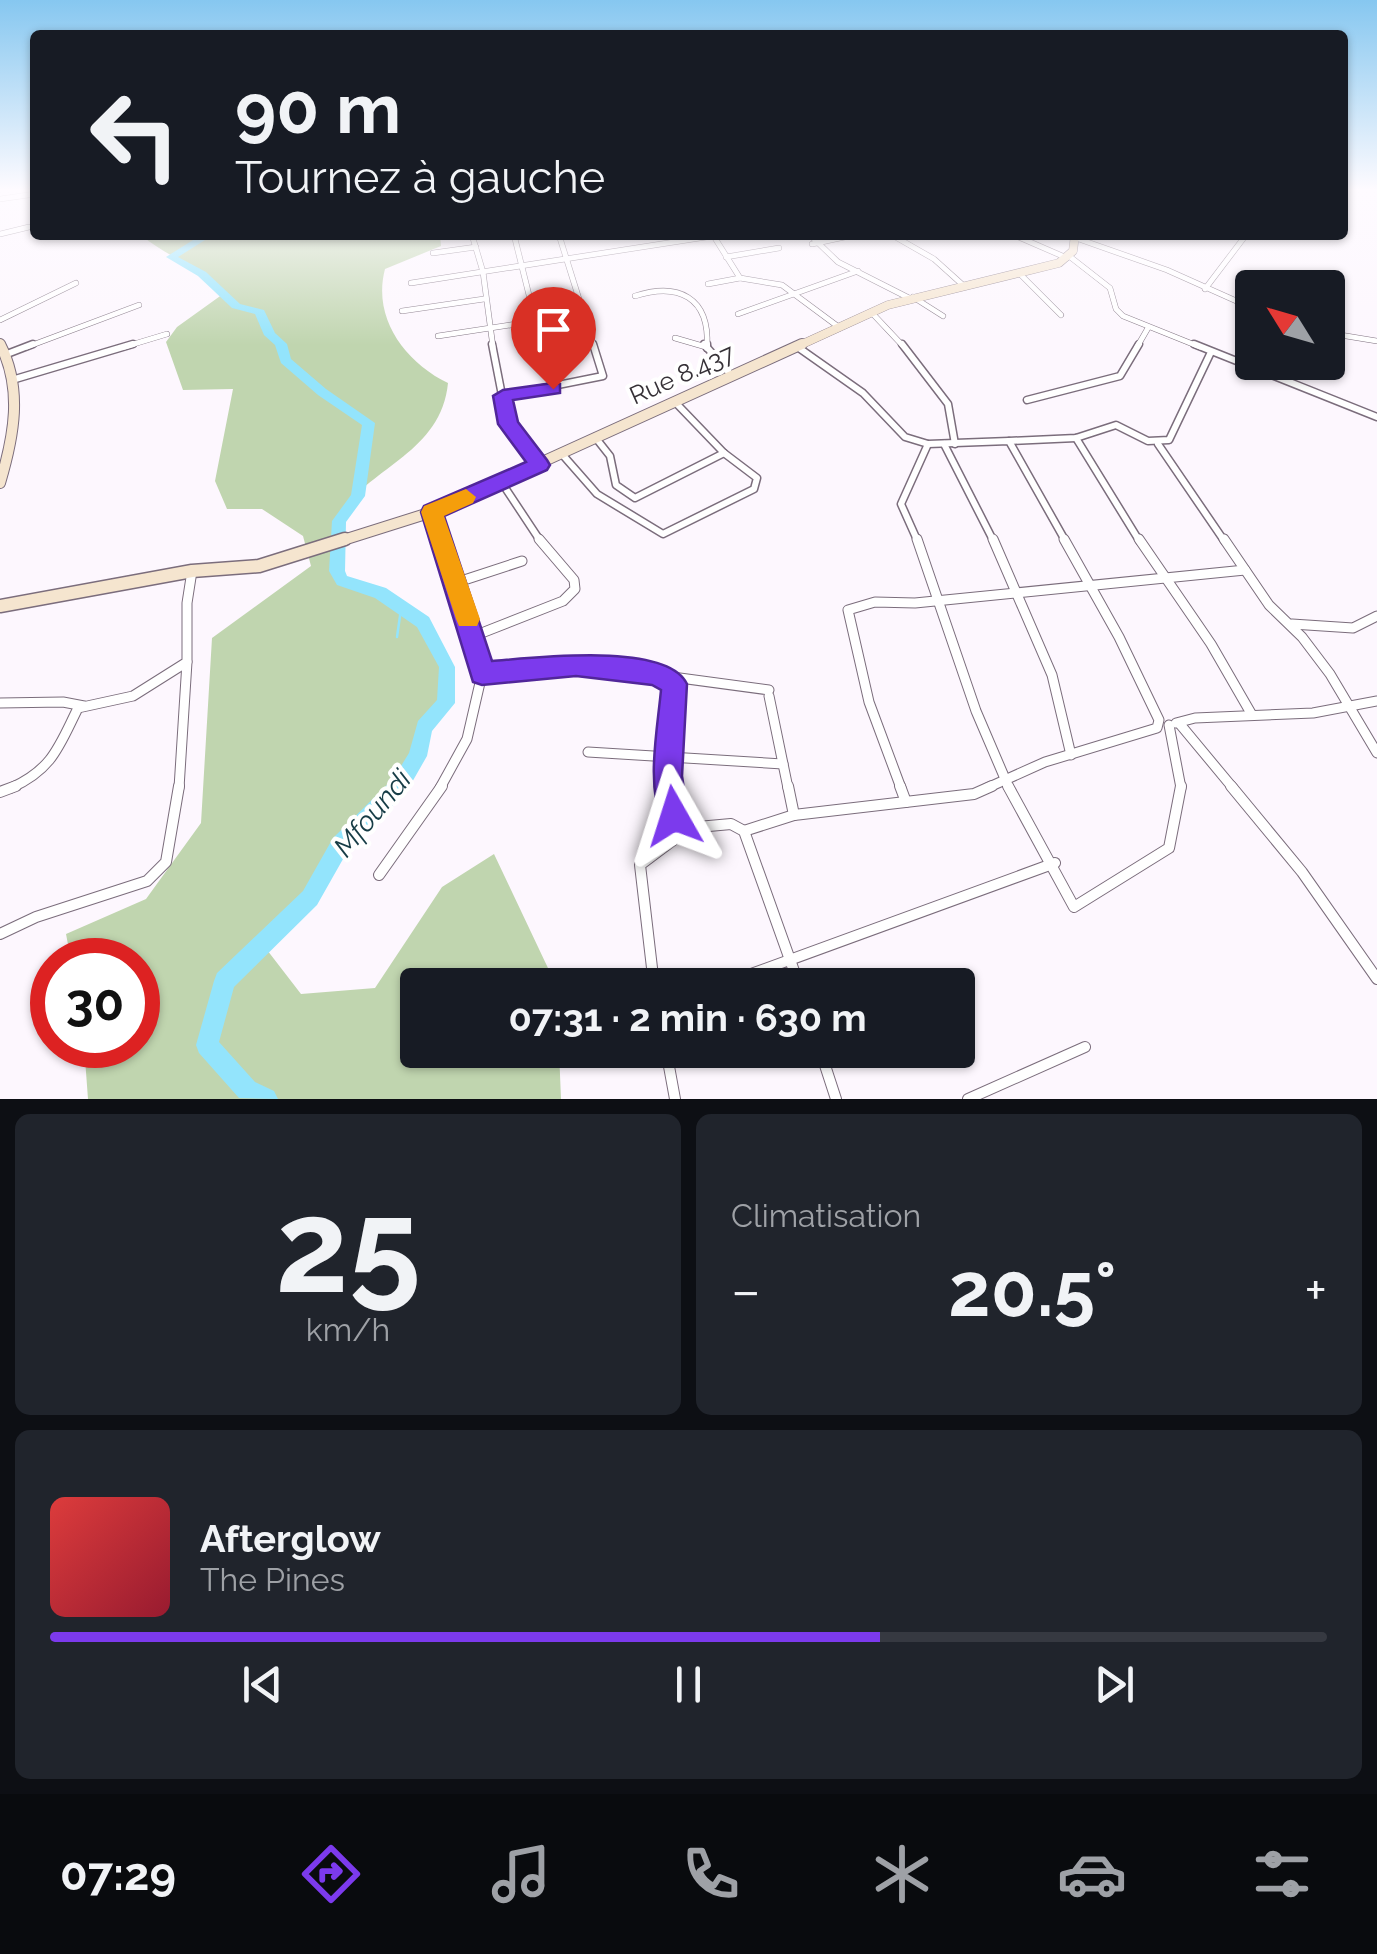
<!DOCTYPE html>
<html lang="fr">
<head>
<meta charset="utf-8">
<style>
  body { margin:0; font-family:Raleway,sans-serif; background:#20242c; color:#f1f3f6; height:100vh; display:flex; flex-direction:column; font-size:38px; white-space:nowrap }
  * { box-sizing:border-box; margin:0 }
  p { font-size:32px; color:#9ea1a6 }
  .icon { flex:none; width:55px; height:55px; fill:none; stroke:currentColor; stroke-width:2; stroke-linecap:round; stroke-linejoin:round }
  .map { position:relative; height:1099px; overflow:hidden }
  .details { display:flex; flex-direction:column; gap:15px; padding:15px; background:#0d0f14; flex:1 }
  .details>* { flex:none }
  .hud { position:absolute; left:30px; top:30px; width:1318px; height:210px; border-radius:10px; box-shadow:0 2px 8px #0004; background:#171b24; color:#f1f3f6; overflow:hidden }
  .needle { width:65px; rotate:307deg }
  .controls { position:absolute; left:1235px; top:270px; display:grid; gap:20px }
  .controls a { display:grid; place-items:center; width:110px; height:110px; border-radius:10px; background:#171b24; box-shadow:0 2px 8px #0004; font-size:50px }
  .speed { position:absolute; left:30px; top:938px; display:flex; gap:20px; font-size:50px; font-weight:700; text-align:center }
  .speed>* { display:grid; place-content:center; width:130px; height:130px; border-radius:50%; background:#171b24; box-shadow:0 2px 8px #0004; line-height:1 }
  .speed .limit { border:15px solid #d22; background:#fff; color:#111 }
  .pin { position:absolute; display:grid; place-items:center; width:85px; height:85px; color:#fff; margin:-102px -42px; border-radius:50% 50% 50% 0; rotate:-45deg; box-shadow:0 0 10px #0007 }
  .pin .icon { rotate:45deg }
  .me { position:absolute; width:110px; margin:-55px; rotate:354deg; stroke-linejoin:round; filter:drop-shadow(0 0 8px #0008) }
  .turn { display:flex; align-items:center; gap:35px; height:210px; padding:0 40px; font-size:45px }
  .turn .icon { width:130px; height:130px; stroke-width:2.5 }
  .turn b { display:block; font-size:70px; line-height:85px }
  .big { font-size:75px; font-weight:700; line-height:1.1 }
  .details .tile { flex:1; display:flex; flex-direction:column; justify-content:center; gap:15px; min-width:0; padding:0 35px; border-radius:15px; background:#20242c }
  .details .dial { align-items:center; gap:0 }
  .dial b { font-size:130px; line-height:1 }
  .song { display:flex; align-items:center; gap:30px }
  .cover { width:120px; height:120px; border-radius:15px; background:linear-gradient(135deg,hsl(0 70% 55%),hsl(350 70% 35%)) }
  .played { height:10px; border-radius:5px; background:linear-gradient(90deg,#7c3aed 65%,#363941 65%) }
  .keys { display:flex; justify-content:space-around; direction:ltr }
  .heat { display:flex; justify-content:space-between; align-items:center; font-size:55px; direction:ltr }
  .details .tiles { flex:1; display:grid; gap:15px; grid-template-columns:1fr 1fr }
  .tile:last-child { grid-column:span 2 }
  .trip { position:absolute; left:400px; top:968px; width:575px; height:100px; border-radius:10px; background:#171b24; box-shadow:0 2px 8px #0004; font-weight:700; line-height:100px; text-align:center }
  .dock { display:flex; height:160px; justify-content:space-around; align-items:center; background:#090b0e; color:#9ea1a6 }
  .dock .icon { width:70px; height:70px }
  .dock .on { color:#7c3aed }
  .dock b { font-size:45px; color:#f1f3f6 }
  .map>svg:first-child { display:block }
  .green { fill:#c0d5af }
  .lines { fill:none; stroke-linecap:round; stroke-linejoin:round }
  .stream { stroke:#93e4fc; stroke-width:2.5 }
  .river { fill:#93e4fc; fill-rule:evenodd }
  .minor-far3-casing { stroke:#7b6d7c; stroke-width:6 }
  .minor-far2-casing { stroke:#7b6d7c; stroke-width:9 }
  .minor-far1-casing { stroke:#7b6d7c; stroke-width:11 }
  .minor-casing { stroke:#7b6d7c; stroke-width:12 }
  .secondary-far2-casing { stroke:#7b6d7c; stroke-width:9 }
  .secondary-far1-casing { stroke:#7b6d7c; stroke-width:12 }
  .secondary-casing { stroke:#7b6d7c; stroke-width:15 }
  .minor-far3 { stroke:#fff; stroke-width:5 }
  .minor-far2 { stroke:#fff; stroke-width:6 }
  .minor-far1 { stroke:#fff; stroke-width:9 }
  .minor { stroke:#fff; stroke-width:10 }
  .secondary-far2 { stroke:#f5e5cf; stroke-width:8 }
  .secondary-far1 { stroke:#f5e5cf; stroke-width:10 }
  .secondary { stroke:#f5e5cf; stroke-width:12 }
  .route { fill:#7c3aed; stroke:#51269a; stroke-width:2.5 }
  .slow { fill:#f59e0b }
  .labels { text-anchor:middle; stroke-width:8; stroke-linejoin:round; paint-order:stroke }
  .street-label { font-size:25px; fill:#363137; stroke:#fff }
  .water-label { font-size:28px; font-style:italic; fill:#163c46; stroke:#fff }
</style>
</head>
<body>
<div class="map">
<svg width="1377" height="1099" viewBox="0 0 1377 1099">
  <rect width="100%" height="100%" fill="#fdf7fe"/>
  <path class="green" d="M 141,235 L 440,235 L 441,246 L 385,269 C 372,318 405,362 448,383 C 441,457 359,470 339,520 C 336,528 338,542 337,551 C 337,563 337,571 343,581 L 380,593 L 423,622 L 447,667 L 446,703 L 424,727 L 418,756 L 400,785 L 341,845 L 310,898 L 264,946 L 301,994 L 375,988 L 442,887 L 494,854 L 556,985 L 418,985 L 418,1050 L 559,1050 L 561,1099 L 88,1099 L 84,1045 L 138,1045 L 138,960 L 71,960 L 66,934 L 146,899 L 201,823 L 212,638 L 311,566 L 303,536 L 262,509 L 227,509 L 215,481 L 233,389 L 183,390 L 166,342 L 177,327 L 223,294 C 215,287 207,277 198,271 C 178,258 160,251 141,235 Z"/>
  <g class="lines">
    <polyline class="stream" points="397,637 401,609"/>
    <polygon class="river" points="201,235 213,235 178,257 206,272 240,304 264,310 275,333 287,344 291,359 326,389 375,423 365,496 346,522 345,571 347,576 386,588 429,617 455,667 455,703 432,731 427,756 407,791 347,852 317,905 234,987 219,1042 255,1082 274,1091 278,1099 239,1098 199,1053 196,1045 214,981 217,973 303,891 333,838 393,779 409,753 418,721 437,700 439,667 417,627 375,598 337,585 329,571 332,521 351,495 362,425 318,395 281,363 275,345 264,335 255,314 232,308 198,276 166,257"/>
    <defs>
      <g id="minor-far3">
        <polyline points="0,199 35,194"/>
        <polyline points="0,234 29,227"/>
        <polyline points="472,235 483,272 493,347"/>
        <polyline points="514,235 542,347"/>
        <polyline points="559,235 594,347"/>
        <polyline points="713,235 740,278 782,285 840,328"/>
        <polyline points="810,235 838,262 909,298"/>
        <polyline points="892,235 934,259 964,286"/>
        <polyline points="1014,235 1067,258"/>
        <polyline points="1079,235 1076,238 1167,270 1252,308"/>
        <polyline points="812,244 854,235"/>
        <polyline points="433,253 476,247"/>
        <polyline points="1069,256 1110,288 1116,309 1123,316 1200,347"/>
        <polyline points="726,257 779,248"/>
        <polyline points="1020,274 1061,315"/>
        <polyline points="411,283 719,235"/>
        <polyline points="708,284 740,278"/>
        <polyline points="1205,289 1246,235"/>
        <path d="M 635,296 C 678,282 710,297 707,347"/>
        <polyline points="913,297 943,316"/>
        <polyline points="402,311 484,299"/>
        <polyline points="872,313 904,347"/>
        <polyline points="738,314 858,271"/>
        <polyline points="0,320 76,283"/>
        <polyline points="1328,333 1377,341"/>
        <polyline points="438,336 583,314"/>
        <polyline points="675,338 706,347"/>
        <polyline points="27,347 139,305"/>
        <polyline points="124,347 167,334"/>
        <polyline points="1137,347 1148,328"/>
      </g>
      <g id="minor-far2">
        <polyline points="492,344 506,416 539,465"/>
        <polyline points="542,344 553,389"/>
        <polyline points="704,344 732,376"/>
        <polyline points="902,344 948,404 955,444"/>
        <polyline points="1194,344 1377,417"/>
        <polyline points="707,348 707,344"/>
        <polyline points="799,348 863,393 905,437 928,444 1009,441 1066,542"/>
        <polyline points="7,354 33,344"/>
        <polyline points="12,380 133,344"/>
        <polyline points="503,396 603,376 593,344"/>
        <polyline points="1027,400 1120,376 1139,344"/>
        <polyline points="595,437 610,456 616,485 635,498 724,453"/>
        <polyline points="1076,438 1140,542"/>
        <polyline points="1009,441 1076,438 1116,425 1148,441 1169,440 1211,352"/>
        <polyline points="944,444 994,542"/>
        <polyline points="1158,444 1225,542"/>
        <polyline points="561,453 597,494 663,534 754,489 757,478 724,453 675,402"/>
        <polyline points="502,483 541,542"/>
        <polyline points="432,512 442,542"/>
        <polyline points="918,542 901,504 928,444"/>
      </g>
      <g id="minor-far1">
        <polyline points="441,539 474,636 482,674 576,664 769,690"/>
        <polyline points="917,539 976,711 1009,788"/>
        <polyline points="993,539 1052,675 1071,755"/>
        <polyline points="1139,539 1211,644 1252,715"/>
        <polyline points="1224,539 1269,605 1302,637 1330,674 1377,753"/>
        <polyline points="455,583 522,561"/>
        <polyline points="1292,624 1353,628 1377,616"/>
        <polyline points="474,636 563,601 575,589 574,580 539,539"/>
        <polyline points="769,696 788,788"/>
        <polyline points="0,703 63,702 84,706"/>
        <polyline points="1176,723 1195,718 1313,713 1377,701"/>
        <polyline points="1179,723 1233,788"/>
        <polyline points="1169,725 1181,788"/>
        <polyline points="588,752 783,764"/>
        <path d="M 11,788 C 53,769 59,746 78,708 L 133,696 L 187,662 L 187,603 L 192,571"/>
        <polyline points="179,788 187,662"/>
        <polyline points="440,788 467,739 482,674"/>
        <polyline points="669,788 676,692 670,680"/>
        <polyline points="901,788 869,702 848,610 875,602 915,603 1245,570"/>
        <polyline points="987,788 1045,762 1157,728 1159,720 1119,637 1064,539"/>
      </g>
      <g id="minor">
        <polyline points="669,786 677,819 687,828 731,824 744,831 799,985"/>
        <polyline points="788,786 794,815"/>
        <polyline points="900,786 906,802"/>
        <polyline points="1008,786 1074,907 1169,848 1181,786"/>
        <polyline points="1231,786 1302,872 1377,979"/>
        <polyline points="0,792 16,786"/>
        <polyline points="744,831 794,815 974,794 992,786"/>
        <polyline points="379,875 442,786"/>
        <polyline points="0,934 36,917 147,881 166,862 179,786"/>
        <polyline points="654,985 640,865 672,841 680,825"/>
        <polyline points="721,985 1055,863"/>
        <polyline points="666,1050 675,1099"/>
        <polyline points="820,1050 836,1099"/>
        <polyline points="968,1099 1085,1047"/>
      </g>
      <polyline id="secondary-far2" points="796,347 888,305 1059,263 1073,251 1075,235"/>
      <g id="secondary-far1">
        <path d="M 0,483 C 14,436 23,389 0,344"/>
        <polyline points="337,542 432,512 802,344"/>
      </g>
      <polyline id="secondary" points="0,606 192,571 259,566 345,539"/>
    </defs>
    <use href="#minor-far3" class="minor-far3-casing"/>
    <use href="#minor-far2" class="minor-far2-casing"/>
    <use href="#minor-far1" class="minor-far1-casing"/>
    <use href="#minor" class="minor-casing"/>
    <use href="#secondary-far2" class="secondary-far2-casing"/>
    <use href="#secondary-far1" class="secondary-far1-casing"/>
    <use href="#secondary" class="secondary-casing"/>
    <use href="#minor-far3" class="minor-far3"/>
    <use href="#minor-far2" class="minor-far2"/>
    <use href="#minor-far1" class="minor-far1"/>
    <use href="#minor" class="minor"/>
    <use href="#secondary-far2" class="secondary-far2"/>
    <use href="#secondary-far1" class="secondary-far1"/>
    <use href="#secondary" class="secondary"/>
  </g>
  <linearGradient id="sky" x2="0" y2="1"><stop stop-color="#86c7f0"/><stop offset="0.55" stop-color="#fefbff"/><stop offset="1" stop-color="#fefbff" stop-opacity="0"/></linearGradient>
  <rect width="1377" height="345" fill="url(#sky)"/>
  <path class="route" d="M 553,383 L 560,384 L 560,393 L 513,400 L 518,422 L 547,460 L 550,465 L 547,470 L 444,516 L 492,661 C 532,658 667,641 687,684 L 682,776 L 688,816 L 684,826 L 674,830 L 663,826 C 646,784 657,733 661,690 L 652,685 L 576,676 L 482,685 L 473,682 L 421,512 L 424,506 L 526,462 L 498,424 L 493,396 L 503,390 Z"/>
  <polygon class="slow" points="466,489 476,497 473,503 444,516 480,619 477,626 459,626 456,619 421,512 424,506"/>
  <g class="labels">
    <g class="street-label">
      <text transform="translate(682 374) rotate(-24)" y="9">Rue 8.437</text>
    </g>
    <g class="water-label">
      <text transform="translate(372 813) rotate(-50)" y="10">Mfoundi</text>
    </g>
  </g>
</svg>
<div class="controls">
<a><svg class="needle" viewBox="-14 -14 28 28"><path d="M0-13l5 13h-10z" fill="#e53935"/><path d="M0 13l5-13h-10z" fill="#9ea1a6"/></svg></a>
</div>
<div class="speed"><div class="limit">30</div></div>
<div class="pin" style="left:553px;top:389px;background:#d93025"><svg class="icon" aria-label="arrive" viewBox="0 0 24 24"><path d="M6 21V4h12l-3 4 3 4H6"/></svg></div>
<svg class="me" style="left:674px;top:816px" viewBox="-20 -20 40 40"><path d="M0-17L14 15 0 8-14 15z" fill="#7c3aed" stroke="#fff" stroke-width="4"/></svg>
<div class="trip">07:31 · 2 min · 630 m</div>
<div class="hud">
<div class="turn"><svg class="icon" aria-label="left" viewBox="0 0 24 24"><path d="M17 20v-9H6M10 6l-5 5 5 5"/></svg><div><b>90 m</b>Tournez à gauche</div></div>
</div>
</div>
<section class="details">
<div class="tiles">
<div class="tile dial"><b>25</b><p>km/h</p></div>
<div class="tile"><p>Climatisation</p>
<div class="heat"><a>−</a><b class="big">20.5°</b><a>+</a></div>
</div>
<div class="tile">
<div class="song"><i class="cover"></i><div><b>Afterglow</b><p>The Pines</p></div></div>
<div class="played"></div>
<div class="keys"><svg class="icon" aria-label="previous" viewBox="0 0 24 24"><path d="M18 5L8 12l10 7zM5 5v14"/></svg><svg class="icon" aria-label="pause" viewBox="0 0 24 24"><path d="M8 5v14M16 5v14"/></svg><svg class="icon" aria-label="next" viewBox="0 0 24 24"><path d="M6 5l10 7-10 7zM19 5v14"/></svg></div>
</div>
</div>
</section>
<nav class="dock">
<b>07:29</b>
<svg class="icon on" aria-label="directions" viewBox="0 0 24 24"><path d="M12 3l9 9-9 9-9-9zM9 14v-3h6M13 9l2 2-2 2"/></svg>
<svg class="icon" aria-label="music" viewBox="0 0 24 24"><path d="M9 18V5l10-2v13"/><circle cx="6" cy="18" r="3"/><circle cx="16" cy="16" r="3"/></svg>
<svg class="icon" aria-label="phone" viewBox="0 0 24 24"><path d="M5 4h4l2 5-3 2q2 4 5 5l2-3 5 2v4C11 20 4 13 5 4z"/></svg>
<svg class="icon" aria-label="climate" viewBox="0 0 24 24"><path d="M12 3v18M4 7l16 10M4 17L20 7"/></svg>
<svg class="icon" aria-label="car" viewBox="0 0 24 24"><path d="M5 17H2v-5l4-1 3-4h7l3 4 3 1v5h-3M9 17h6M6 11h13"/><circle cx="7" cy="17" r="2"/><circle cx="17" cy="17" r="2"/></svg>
<svg class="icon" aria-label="filters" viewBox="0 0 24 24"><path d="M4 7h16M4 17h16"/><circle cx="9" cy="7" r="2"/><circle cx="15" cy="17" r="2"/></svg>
</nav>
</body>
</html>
